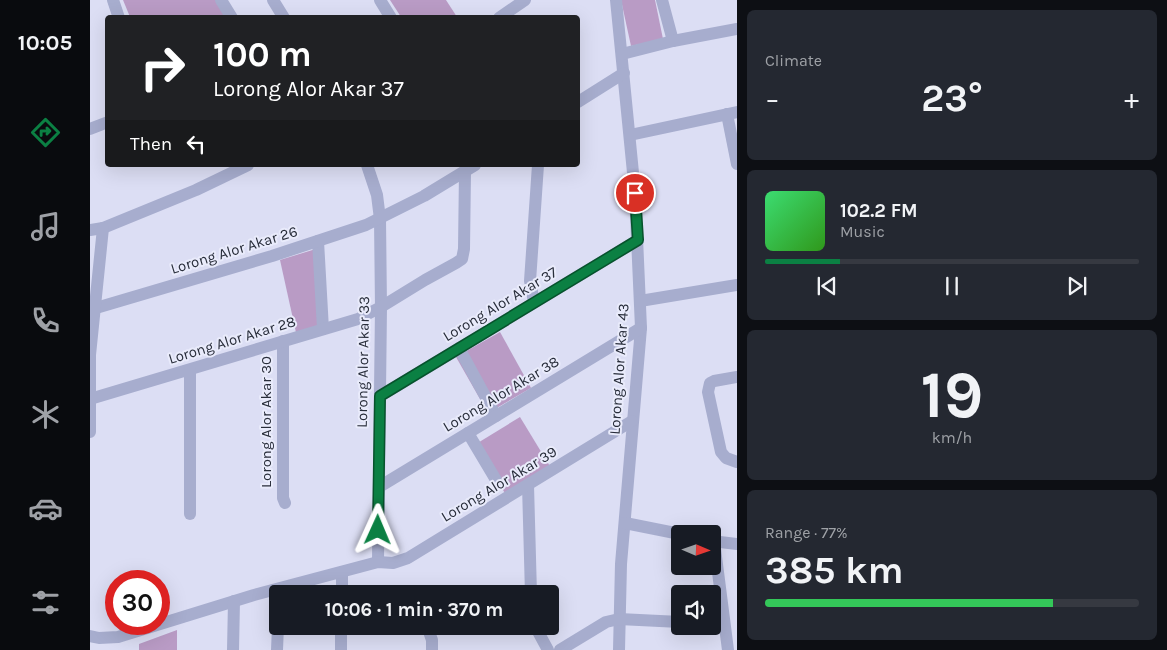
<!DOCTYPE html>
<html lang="en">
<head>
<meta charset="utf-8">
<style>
  body { margin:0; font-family:Karla,sans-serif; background:#242831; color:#f1f3f6; height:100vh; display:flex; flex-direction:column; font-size:19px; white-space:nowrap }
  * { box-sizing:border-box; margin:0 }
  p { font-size:16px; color:#9ea1a6 }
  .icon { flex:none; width:28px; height:28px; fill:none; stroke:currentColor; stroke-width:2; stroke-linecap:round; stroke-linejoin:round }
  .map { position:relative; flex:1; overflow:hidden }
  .sheet { display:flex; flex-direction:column; gap:10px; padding:10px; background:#0d0f14; width:430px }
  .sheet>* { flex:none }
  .top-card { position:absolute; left:15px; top:15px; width:475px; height:152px; border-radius:5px; box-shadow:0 5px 20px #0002; background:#202124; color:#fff; overflow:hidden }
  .needle { width:32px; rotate:92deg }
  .fabs { position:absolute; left:581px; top:525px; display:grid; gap:10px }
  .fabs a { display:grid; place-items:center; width:50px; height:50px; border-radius:5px; background:#171b24; box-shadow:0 5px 20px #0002; font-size:25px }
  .speed { position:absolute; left:15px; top:570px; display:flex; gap:10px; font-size:25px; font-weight:700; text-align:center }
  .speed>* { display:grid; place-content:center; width:65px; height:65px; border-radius:50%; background:#171b24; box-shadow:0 5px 20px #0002; line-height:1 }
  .speed .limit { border:8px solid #d22; background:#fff; color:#111 }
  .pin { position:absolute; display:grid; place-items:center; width:42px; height:42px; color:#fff; margin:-21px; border:2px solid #fff; border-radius:50%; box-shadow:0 1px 5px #0007 }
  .me { position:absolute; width:55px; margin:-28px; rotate:1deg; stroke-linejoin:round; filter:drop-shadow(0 0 4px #0008) }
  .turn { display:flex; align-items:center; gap:18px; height:105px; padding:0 25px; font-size:22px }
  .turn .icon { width:65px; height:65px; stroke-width:2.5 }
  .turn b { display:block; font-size:35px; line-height:42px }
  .then { display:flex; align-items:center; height:48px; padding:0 25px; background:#0003; gap:10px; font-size:19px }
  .big { font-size:38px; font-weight:700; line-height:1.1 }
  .sheet .card { flex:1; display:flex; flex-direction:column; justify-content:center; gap:8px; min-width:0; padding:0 18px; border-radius:8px; background:#242831 }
  .sheet .dial { align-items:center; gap:0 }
  .dial b { font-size:65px; line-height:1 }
  .song { display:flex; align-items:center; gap:15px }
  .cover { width:60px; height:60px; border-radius:8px; background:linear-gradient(135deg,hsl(140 70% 55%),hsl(110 70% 35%)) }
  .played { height:5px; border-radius:2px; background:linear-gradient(90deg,#0b8043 20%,#363941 20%) }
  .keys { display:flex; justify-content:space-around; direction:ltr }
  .heat { display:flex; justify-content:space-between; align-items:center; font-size:28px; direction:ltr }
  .charge { height:8px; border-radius:4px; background:linear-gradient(90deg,#34c759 77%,#363941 0) }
  .trip { position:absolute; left:179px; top:585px; width:290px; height:50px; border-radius:5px; background:#171b24; box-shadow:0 5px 20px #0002; font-weight:700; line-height:50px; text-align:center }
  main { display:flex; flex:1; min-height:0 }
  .tab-bar { display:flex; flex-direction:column; width:90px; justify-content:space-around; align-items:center; background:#090b0e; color:#9ea1a6 }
  .tab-bar .icon { width:35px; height:35px }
  .tab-bar .on { color:#0b8043 }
  .tab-bar b { font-size:22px; color:#f1f3f6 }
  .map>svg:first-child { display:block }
  .green { fill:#b99bc5 }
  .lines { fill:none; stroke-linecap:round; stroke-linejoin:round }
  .minor { stroke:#a7adce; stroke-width:12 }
  .route-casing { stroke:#07532c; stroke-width:12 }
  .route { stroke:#0b8043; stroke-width:9 }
  .labels { text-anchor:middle; stroke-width:4; stroke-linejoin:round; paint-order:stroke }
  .street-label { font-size:15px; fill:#282d3a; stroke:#e9ebfb }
</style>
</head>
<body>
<main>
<nav class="tab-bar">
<b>10:05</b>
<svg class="icon on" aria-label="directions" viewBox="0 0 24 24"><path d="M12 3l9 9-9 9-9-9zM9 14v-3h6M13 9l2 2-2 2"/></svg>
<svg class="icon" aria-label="music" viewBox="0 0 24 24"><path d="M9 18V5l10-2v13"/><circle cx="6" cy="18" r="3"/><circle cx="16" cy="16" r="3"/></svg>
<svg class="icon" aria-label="phone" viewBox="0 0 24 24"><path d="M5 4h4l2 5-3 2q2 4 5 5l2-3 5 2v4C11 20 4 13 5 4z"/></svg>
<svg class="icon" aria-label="climate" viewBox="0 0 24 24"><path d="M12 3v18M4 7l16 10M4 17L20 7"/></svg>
<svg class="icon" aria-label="car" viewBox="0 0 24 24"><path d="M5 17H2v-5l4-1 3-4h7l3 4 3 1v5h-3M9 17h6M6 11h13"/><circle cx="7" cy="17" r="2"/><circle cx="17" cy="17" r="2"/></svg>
<svg class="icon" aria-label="filters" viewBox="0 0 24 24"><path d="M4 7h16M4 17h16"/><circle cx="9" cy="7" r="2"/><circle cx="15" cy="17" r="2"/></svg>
</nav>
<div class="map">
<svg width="647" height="650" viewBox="0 0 647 650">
  <rect width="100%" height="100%" fill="#dcdef4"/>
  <g class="green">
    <polygon points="33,0 128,0 139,17 40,17"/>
    <polygon points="300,0 356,0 367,17 311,17"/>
    <polygon points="531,0 565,0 573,39 541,46"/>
    <polygon points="229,248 233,329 207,337 190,260"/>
    <polygon points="410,332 441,388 398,413 366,357"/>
    <polygon points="430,417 461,468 416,495 386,444"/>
    <polygon points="87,630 87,650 49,650 49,644"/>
  </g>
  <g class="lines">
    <g class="minor">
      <polyline points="23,0 29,18"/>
      <polyline points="131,0 142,18"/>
      <polyline points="183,0 194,18"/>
      <polyline points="290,0 301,18"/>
      <polyline points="526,0 545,193 551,328 531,564 529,650"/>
      <polyline points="572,0 583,41"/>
      <polyline points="409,18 435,0"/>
      <polyline points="532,54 583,41 647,29"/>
      <polyline points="488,102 534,73"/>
      <polyline points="637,114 647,164"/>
      <polyline points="0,129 18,122"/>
      <polyline points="540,135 647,112"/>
      <polyline points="277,165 287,195 290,219 291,307 288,562"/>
      <polyline points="0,230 13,228 106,190 158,165"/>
      <polyline points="228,241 233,329"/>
      <polyline points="550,301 647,285"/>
      <polyline points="444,302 440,281 448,165"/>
      <polyline points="6,308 182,256 276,225 334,196 385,165"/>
      <polyline points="193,341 193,498 195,503"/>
      <polyline points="369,348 406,416"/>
      <polyline points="647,377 624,381 620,383 618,392 631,452 636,458 647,462"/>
      <polyline points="290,396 548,240"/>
      <polyline points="0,399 268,319 291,307 335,280 366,263 372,259 374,249 375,171"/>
      <polyline points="0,432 0,355 13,228"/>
      <polyline points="378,433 406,480"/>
      <polyline points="438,485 441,594"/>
      <polyline points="289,487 551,328"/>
      <polyline points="100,514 100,370"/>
      <polyline points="535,523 590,534"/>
      <polyline points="622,541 647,544"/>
      <polyline points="624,541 638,650"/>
      <polyline points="252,594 252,572"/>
      <polyline points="337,626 342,640 342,650"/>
      <polyline points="445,626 458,650"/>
      <polyline points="0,636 9,638 28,637 164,595 288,562 303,563 318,558 542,421"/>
      <polyline points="143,650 144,601"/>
      <polyline points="187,650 188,626"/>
      <polyline points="251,650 251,626"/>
      <polyline points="470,650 516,622 529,619 590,622"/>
    </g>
  </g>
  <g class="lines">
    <defs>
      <polyline id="route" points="288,530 290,396 548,240 545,193"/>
    </defs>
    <use href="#route" class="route-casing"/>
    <use href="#route" class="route"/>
  </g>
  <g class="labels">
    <g class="street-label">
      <text transform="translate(144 250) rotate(-17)" y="5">Lorong Alor Akar 26</text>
      <text transform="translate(410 304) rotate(-31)" y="5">Lorong Alor Akar 37</text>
      <text transform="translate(142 340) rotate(-17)" y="5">Lorong Alor Akar 28</text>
      <text transform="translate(273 362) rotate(-89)" y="5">Lorong Alor Akar 33</text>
      <text transform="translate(529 369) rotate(-86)" y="5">Lorong Alor Akar 43</text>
      <text transform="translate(411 394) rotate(-31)" y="5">Lorong Alor Akar 38</text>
      <text transform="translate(176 422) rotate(-90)" y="5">Lorong Alor Akar 30</text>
      <text transform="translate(409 484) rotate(-31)" y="5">Lorong Alor Akar 39</text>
    </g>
  </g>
</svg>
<div class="fabs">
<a><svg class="needle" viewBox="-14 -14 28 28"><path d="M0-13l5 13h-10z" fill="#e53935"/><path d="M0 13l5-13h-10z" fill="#9ea1a6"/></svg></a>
<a><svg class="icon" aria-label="sound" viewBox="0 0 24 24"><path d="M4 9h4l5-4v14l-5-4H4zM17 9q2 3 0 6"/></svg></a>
</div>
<div class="speed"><div class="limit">30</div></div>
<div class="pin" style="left:545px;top:193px;background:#d93025"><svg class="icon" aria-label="arrive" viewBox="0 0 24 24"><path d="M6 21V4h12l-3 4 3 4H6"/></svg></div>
<svg class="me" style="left:288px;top:530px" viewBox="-20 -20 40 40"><path d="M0-17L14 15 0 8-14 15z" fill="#0b8043" stroke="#fff" stroke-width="4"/></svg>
<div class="trip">10:06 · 1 min · 370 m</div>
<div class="top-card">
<div class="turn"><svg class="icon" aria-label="right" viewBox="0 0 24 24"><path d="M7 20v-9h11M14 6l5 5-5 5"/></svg><div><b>100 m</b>Lorong Alor Akar 37</div></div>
<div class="then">Then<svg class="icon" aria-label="left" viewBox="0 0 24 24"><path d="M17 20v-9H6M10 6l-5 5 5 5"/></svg></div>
</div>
</div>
<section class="sheet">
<div class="card"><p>Climate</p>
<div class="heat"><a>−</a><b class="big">23°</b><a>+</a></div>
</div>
<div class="card">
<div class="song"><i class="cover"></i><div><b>102.2 FM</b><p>Music</p></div></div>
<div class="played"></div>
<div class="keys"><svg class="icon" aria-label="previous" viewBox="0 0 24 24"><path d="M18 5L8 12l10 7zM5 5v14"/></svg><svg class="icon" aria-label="pause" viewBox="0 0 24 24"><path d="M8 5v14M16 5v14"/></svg><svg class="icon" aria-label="next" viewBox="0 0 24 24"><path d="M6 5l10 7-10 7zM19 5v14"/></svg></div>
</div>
<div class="card dial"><b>19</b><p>km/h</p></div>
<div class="card"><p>Range · 77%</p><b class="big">385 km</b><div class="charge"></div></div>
</section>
</main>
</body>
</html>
